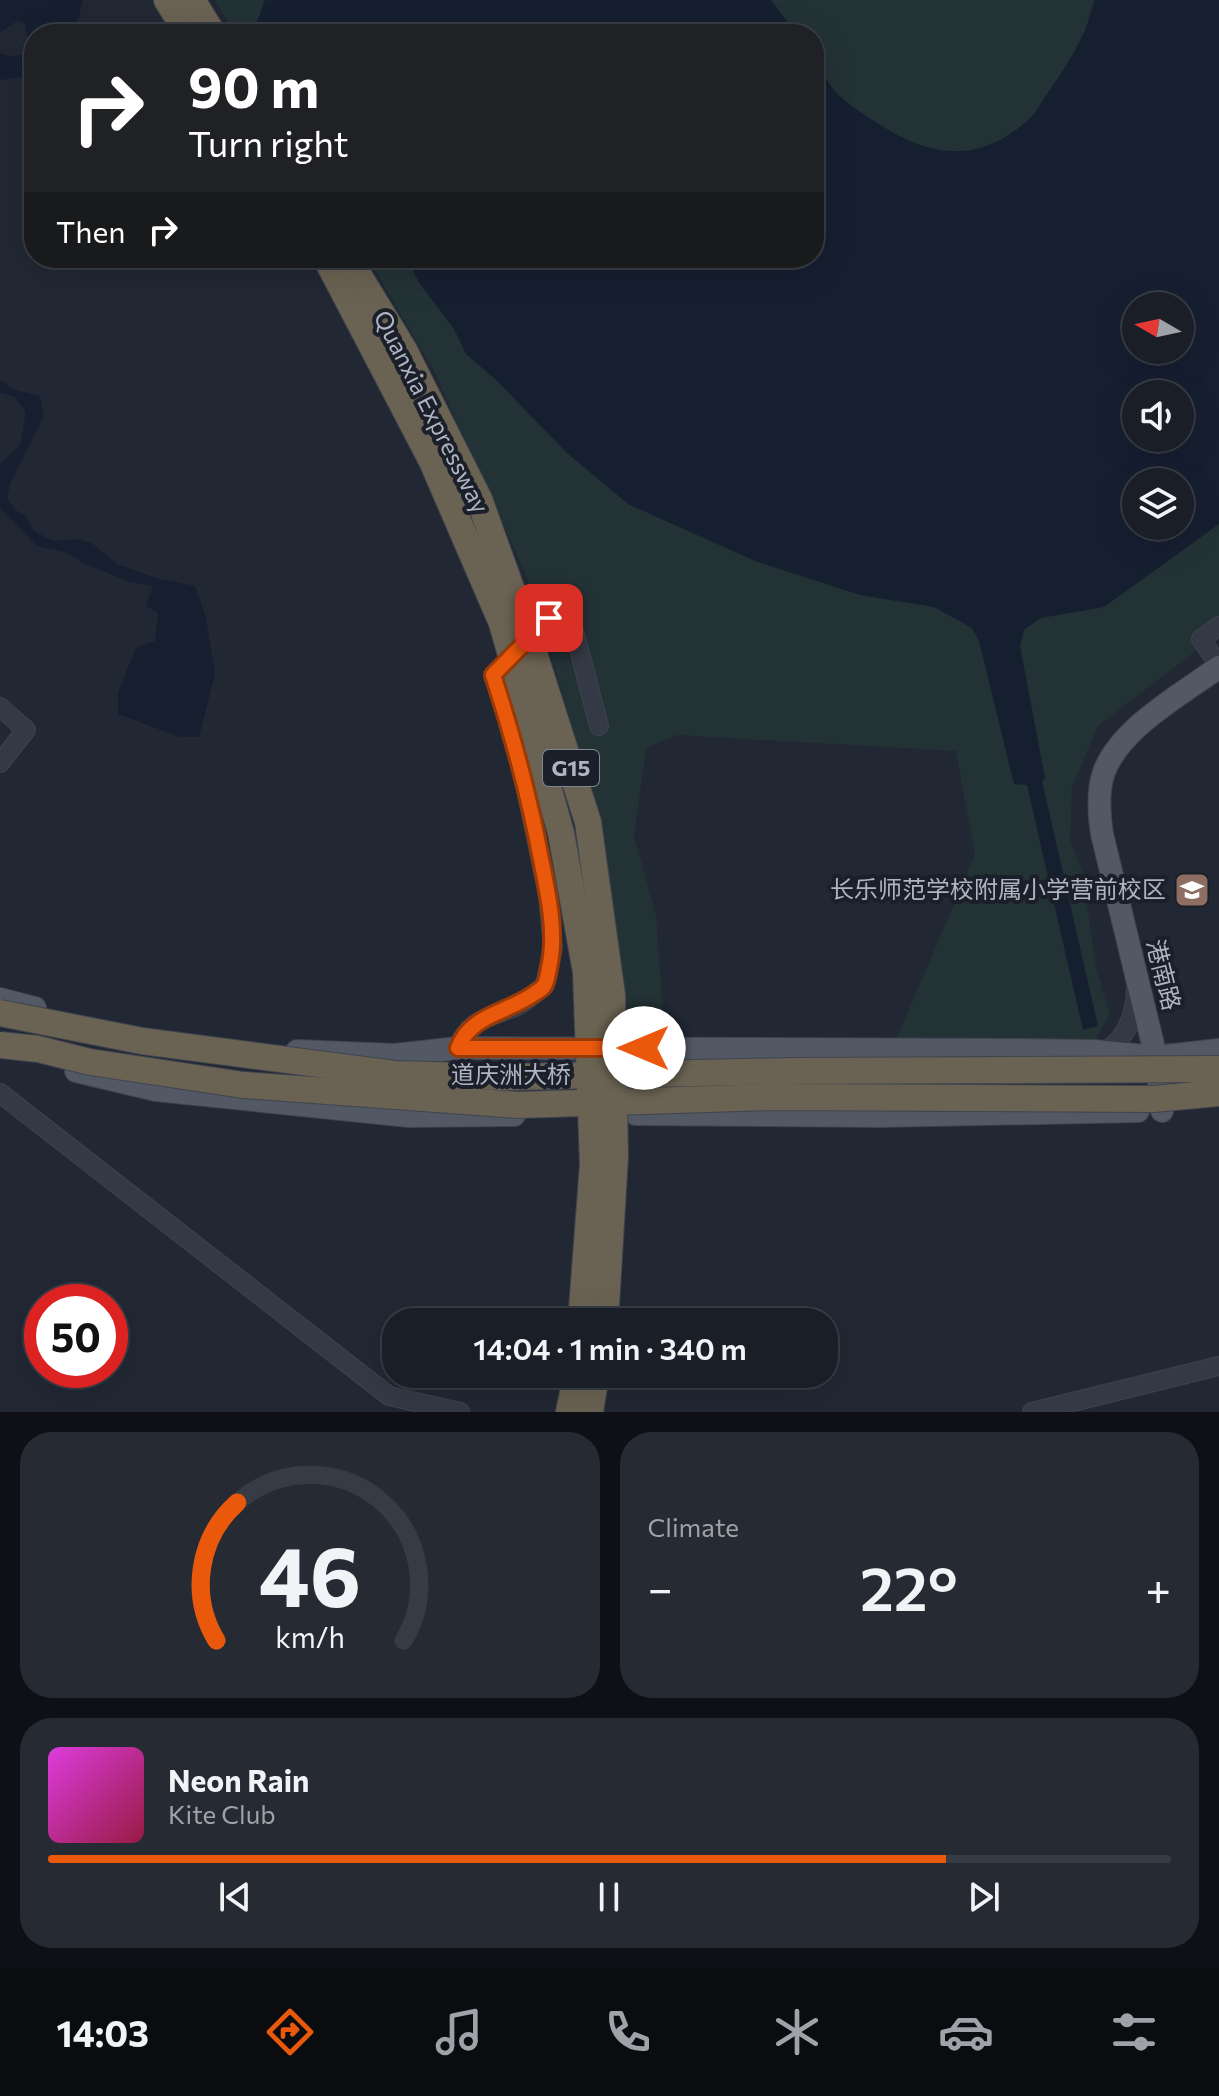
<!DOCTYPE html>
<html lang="en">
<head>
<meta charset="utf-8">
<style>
  body { margin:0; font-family:Commissioner,"Noto Sans SC",sans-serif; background:#262b33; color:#f1f3f6; height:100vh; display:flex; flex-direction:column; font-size:30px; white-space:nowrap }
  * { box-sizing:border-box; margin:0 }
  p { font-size:26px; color:#9fa2a7 }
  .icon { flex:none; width:44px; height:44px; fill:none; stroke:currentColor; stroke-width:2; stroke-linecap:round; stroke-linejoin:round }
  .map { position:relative; height:1412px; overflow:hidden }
  .sheet { display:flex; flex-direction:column; gap:20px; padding:20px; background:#0e1015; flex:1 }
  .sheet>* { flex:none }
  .hud { position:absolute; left:24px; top:24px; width:800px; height:244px; border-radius:32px; box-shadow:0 8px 32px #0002,0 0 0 2px #373c44; background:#202124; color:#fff; overflow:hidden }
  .needle { width:52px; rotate:279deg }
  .fabs { position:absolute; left:1122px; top:292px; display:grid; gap:16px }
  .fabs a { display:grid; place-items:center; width:72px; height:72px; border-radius:50%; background:#191e27; box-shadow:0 8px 32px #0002,0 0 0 2px #373c44; font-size:40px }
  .speed { position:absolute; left:24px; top:1284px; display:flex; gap:16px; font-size:40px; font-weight:700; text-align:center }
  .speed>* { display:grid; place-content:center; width:104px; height:104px; border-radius:50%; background:#191e27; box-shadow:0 8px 32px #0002,0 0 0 2px #373c44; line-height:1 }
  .speed .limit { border:12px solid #d22; background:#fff; color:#111 }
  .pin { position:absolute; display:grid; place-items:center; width:68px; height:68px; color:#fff; margin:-34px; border-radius:16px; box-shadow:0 4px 12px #0006 }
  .me { position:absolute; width:88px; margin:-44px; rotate:270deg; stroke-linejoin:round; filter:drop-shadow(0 0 6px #0008) }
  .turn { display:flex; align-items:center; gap:28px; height:168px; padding:0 32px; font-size:36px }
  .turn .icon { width:104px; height:104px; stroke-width:2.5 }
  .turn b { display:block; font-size:56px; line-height:68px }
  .then { display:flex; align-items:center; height:76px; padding:0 32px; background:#0003; gap:16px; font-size:30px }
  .big { font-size:60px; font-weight:600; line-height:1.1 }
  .sheet .widget { flex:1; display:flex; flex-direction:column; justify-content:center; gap:12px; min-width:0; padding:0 28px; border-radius:32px; background:#262b33 }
  .sheet .dial { align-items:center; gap:0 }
  .dial svg { height:208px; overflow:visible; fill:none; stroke:#373c44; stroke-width:7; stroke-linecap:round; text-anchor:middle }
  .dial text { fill:#f1f3f6; stroke:none }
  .song { display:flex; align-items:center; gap:24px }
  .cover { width:96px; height:96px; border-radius:12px; background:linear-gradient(135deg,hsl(300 70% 55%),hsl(340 70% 35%)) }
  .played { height:8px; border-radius:4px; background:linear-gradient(90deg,#ea580c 80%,#373c44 80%) }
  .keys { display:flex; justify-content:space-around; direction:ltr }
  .heat { display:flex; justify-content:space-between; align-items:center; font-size:44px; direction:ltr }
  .sheet .tiles { flex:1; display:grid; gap:20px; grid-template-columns:1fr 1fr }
  .widget:last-child { grid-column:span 2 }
  .trip { position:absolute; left:382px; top:1308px; width:456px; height:80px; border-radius:32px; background:#191e27; box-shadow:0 8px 32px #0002,0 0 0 2px #373c44; font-weight:600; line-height:80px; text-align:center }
  .menu { display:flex; height:128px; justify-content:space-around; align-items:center; background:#0a0c10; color:#9fa2a7 }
  .menu .icon { width:56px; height:56px }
  .menu .active { color:#ea580c }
  .menu b { font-size:36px; color:#f1f3f6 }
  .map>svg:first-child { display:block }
  .green { fill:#233235 }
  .water { fill:#161f30; fill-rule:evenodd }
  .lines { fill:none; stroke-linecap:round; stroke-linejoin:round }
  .minor-casing { stroke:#3e434e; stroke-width:20 }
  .major-casing { stroke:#3e434e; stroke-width:24 }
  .highway-casing { stroke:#3f444f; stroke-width:28 }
  .minor { stroke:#343a45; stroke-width:18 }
  .major { stroke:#525965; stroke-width:22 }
  .highway { stroke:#6a6252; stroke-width:26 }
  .highway-bridge-casing { stroke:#3f444f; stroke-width:28; stroke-linecap:butt }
  .highway-bridge { stroke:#6a6252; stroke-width:26 }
  .route-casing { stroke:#983908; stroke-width:20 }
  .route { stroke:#ea580c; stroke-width:14 }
  .labels { text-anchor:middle; stroke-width:8; stroke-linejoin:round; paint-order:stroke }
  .shield { fill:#1a1f29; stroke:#828794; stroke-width:2 }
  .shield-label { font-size:22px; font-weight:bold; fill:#aeb4c2 }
  .street-label { font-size:24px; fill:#aeb4c2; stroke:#1a1f29 }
  .poi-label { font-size:24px; fill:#aeb4c2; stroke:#1a1f29; text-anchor:end }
</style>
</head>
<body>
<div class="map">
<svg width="1219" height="1412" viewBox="0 0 1219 1412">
  <rect width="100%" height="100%" fill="#212834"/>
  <g class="green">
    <polygon points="215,0 279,0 298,34 236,34"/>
    <polygon points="753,0 1093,0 1077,66 1015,143 939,167 814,85 814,34 778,34"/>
    <polygon points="368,258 429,258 1028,611 1219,514 1219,633 1098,726 1072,787 1070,839 1083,875 1096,968 1110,1014 1096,1039 895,1042 975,855 956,751 677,735 646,748 634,836 656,915 665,1041 623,1036 590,785 527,577 435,373"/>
  </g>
  <g class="water">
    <polygon points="0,0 83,0 74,34 34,34 34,40 28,40 25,23 17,21 0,32"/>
    <polygon points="265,0 771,0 797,34 239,34 254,30"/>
    <path d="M 1095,0 L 1219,0 L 1219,524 L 1104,607 L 1041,618 L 1024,630 L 1020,646 L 1045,778 L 1042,781 L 1098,1026 L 1083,1030 L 1027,785 L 1014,784 L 979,641 L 972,628 L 934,607 L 860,595 L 755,561 L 628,504 L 566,452 L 496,380 L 466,354 L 454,329 L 420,284 L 406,258 L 814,258 L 814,60 C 821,70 827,82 835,91 C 848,105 863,114 879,124 C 929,157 977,164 1026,122 C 1036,114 1043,99 1051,88 C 1071,60 1087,33 1095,0 ZM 1180,306 L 1180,350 L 1136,350 L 1136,306 ZM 1180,394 L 1180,438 L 1136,438 L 1136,394 ZM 1180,482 L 1180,526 L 1136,526 L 1136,482 Z"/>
    <polygon points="0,53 9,56 34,54 34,94 29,96 23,77 0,80"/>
    <polygon points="0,380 14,390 40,396 44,416 10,484 7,499 17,511 25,515 34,531 53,541 77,539 93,544 117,564 156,578 195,586 206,618 215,674 199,737 180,737 118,714 118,693 136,647 155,641 158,613 146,606 153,586 130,582 83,563 66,552 37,546 0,508 0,464 20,445 26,412 14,396 0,393"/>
  </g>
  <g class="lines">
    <defs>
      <g id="minor">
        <polyline points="1211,654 1201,639 1219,626"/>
        <polyline points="0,707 26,730 0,763"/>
        <path d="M 458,1048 C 470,1015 492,1019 519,1005 C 528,1000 537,992 545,985 L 553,948 L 548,895 L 516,742 L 493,675 L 549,618 L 559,613 L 570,615 L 599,726"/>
        <path d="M 1104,1052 C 1128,1038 1136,1013 1136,986"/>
        <polyline points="0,1093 389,1396 460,1412"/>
        <polyline points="1032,1412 1219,1366"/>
      </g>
      <g id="major">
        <polyline points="0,999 35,1008"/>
        <polyline points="297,1051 395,1055 458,1048 1013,1050 1094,1051 1156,1057 1219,1050"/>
        <polyline points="76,1071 156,1090 409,1116 514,1115"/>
        <path d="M 1162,1111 L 1156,1057 L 1102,834 C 1099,814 1097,791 1104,772 C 1120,728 1182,694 1219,667"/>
        <polyline points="636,1114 881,1116 1138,1111"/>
      </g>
      <g id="highway">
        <polyline points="167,0 188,34"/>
        <polyline points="192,0 213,34"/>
        <polyline points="569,1412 577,1374"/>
        <polyline points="590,1412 596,1374"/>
      </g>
    </defs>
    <use href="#minor" class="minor-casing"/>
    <use href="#major" class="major-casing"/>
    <use href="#highway" class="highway-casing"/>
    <use href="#minor" class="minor"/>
    <use href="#major" class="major"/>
    <use href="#highway" class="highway"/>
    <defs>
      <g id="highway-bridge">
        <polyline points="326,258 432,461 502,623 561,833 586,972 593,1164 581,1322"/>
        <polyline points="348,258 404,350 479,499 530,641 588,822 612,995 615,1156 605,1322"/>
        <polyline points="0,1013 142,1041 395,1074 506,1077 792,1071 1219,1069"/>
        <polyline points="0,1045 38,1049 90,1062 243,1085 519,1105 774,1097 1154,1099 1219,1093"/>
      </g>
    </defs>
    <use href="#highway-bridge" class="highway-bridge-casing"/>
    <use href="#highway-bridge" class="highway-bridge"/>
  </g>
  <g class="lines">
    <defs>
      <path id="route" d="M 549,618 L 493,675 C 513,736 529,796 541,859 C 548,895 557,932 549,968 C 548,973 547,982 544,986 C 542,989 538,991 535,993 C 508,1013 471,1014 458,1048 L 644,1048"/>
    </defs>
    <use href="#route" class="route-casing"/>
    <use href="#route" class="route"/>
  </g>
  <defs>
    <symbol id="school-square" viewBox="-11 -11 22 22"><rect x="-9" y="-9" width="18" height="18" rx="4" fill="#8d6e63" stroke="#1a1f29"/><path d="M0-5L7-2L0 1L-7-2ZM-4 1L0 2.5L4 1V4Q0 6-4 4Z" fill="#fff"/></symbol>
  </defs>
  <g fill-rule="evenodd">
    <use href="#school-square" x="1172" y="870" width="40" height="40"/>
  </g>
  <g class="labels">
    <rect class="shield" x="543" y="750" width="56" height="36" rx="6"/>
    <g class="shield-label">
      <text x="571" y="776">G15</text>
    </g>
    <g class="street-label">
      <text transform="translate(431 412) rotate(63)" y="8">Quanxia Expressway</text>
      <text transform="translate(1163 975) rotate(76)" y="8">港南路</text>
      <text x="511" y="1083">道庆洲大桥</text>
    </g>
    <g class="poi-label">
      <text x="1166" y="898">长乐师范学校附属小学营前校区</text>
    </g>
  </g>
</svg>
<div class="fabs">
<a><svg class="needle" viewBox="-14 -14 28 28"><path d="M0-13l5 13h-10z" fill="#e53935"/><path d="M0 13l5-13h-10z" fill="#9fa2a7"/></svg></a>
<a><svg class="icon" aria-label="sound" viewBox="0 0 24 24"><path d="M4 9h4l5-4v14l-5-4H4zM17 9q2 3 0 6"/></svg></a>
<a><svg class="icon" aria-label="layers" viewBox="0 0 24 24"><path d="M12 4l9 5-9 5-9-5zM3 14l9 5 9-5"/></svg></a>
</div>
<div class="speed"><div class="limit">50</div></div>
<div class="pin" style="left:549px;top:618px;background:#d93025"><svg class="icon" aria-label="arrive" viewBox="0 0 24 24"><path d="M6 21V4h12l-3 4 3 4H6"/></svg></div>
<svg class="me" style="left:644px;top:1048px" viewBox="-20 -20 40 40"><circle r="19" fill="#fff"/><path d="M0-13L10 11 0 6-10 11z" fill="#ea580c"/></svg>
<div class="trip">14:04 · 1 min · 340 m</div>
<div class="hud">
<div class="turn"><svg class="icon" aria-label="right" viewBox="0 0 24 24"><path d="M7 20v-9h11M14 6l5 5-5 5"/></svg><div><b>90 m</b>Turn right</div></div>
<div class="then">Then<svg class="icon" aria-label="right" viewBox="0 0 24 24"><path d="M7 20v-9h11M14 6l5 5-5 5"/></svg></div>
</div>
</div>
<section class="sheet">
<div class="tiles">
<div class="widget dial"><svg viewBox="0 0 100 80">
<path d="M14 69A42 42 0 1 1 86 69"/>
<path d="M14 69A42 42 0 0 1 22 16" stroke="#ea580c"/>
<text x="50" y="56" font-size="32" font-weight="700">46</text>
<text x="50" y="72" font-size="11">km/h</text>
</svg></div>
<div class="widget"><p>Climate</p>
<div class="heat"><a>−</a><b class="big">22°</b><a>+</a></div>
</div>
<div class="widget">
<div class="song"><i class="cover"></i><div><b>Neon Rain</b><p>Kite Club</p></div></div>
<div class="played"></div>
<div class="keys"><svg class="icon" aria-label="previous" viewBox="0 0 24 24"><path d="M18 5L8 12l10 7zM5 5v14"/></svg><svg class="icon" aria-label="pause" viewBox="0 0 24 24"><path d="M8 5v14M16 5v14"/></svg><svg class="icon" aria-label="next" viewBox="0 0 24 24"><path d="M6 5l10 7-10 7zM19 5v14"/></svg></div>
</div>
</div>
</section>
<nav class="menu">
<b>14:03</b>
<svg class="icon active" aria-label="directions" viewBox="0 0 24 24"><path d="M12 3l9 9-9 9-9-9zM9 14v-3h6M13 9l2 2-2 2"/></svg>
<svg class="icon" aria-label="music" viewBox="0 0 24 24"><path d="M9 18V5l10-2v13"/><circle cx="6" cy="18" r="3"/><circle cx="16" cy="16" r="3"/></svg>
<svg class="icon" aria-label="phone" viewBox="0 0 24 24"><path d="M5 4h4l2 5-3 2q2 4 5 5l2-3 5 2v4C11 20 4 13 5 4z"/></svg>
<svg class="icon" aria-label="climate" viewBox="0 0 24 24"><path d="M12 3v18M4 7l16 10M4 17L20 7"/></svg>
<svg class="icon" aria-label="car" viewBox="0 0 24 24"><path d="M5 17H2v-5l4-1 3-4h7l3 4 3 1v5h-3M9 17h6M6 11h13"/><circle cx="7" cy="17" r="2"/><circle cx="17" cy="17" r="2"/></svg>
<svg class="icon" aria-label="filters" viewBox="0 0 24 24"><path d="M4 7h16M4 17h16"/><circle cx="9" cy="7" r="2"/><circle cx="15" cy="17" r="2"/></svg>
</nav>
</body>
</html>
